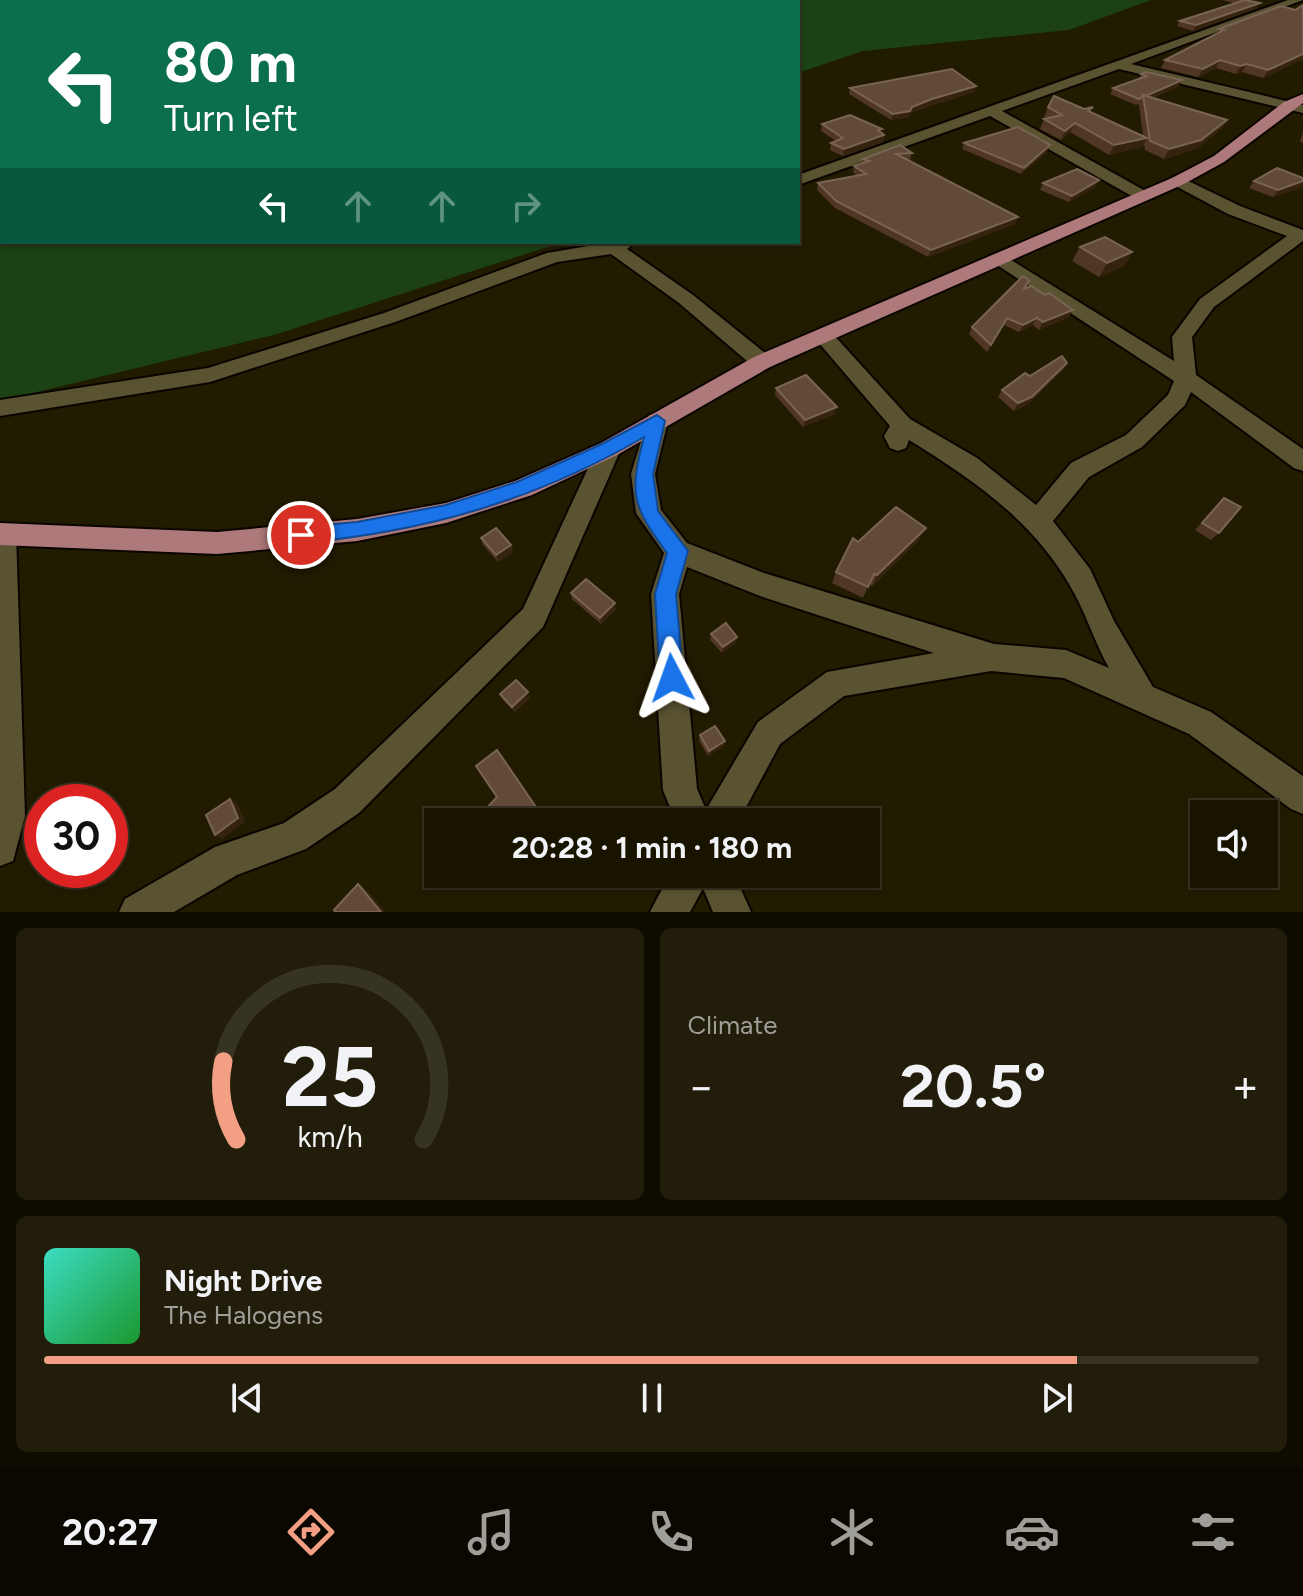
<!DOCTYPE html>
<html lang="en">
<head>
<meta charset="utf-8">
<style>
  body { margin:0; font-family:Figtree,sans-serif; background:#221d0a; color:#f1f3f6; height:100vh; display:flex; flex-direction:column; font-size:30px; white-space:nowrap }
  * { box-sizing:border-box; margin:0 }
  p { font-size:26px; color:#9f9e99 }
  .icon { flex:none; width:44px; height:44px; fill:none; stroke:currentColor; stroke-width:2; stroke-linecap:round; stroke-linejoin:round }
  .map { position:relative; height:912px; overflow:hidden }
  .panel { display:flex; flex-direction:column; gap:16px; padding:16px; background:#0e0b00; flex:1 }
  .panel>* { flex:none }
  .hud { position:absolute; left:0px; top:0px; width:800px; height:244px; box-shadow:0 2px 6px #0004,0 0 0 2px #373322; background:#0b6e4f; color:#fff; overflow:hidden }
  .fabs { position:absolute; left:1190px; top:800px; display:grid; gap:16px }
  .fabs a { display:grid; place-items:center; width:88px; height:88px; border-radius:0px; background:#191400; box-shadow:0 2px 6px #0004,0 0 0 2px #373322; font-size:40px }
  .speed { position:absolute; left:24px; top:784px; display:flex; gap:16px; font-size:40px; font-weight:700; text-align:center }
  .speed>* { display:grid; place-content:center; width:104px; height:104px; border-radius:50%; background:#191400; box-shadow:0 2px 6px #0004,0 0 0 2px #373322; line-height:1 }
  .speed .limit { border:12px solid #d22; background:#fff; color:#111 }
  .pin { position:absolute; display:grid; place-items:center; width:68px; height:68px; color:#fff; margin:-34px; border:4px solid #fff; border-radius:50%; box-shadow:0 2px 8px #0007 }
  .me { position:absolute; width:88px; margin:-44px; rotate:356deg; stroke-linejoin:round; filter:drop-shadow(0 0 6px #0008) }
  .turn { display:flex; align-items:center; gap:28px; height:168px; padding:0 32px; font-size:36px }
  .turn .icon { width:104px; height:104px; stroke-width:2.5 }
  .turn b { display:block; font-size:56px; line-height:68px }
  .lanes { display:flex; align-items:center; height:76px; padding:0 32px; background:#0003; justify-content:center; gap:40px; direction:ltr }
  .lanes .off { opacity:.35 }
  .big { font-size:60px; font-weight:700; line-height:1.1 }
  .panel .tile { flex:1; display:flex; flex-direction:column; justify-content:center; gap:12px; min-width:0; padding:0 28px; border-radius:12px; background:#221d0a }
  .panel .dial { align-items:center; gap:0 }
  .dial svg { height:208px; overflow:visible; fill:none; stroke:#373322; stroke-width:7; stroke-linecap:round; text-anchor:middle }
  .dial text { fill:#f1f3f6; stroke:none }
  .song { display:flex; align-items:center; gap:24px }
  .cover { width:96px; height:96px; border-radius:12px; background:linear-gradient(135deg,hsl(170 70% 55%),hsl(130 70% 35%)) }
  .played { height:8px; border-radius:4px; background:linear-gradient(90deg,#f39f84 85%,#373322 85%) }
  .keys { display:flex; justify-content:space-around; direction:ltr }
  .heat { display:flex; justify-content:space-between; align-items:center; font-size:44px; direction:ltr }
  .panel .tiles { flex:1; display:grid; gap:16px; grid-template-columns:1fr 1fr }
  .tile:last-child { grid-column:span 2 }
  .trip { position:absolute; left:424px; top:808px; width:456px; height:80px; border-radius:0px; background:#191400; box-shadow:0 2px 6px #0004,0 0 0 2px #373322; font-weight:700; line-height:80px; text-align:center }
  .menu { display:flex; height:128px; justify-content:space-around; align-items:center; background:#0a0800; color:#9f9e99 }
  .menu .icon { width:56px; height:56px }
  .menu .active { color:#f39f84 }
  .menu b { font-size:36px; color:#f1f3f6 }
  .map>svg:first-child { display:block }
  .green { fill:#1b4114 }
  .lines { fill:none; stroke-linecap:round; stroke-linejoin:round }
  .minor-casing { stroke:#0b0500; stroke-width:4 }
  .major-casing { stroke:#0b0500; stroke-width:4 }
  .minor { fill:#5a5332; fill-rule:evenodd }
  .major { fill:#ad797a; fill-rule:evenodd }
  .wall { fill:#503625 }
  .shaded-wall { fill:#36230e }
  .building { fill:#624a39; stroke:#796453; stroke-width:2 }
  .route { fill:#1a73e8; stroke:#114b97; stroke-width:2 }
</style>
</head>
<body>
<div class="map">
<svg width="1303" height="912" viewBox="0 0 1303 912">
  <rect width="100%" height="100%" fill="#211b00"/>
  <polygon class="green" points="0,0 1151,0 1069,30 863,51 798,73 798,2 2,2 2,242 563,242 274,335 0,401"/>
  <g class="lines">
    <defs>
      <g id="minor">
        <polygon points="1288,0 1303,0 1131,64 1303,105 1303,113 1119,69 1002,111 1149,193 1149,199 1137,199 990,116 798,185 798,175"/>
        <path d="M 1178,176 L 1240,206 L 1303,230 L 1303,241 L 1214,307 L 1192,337 L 1196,375 L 1303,449 L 1303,471 L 1294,468 L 1191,392 L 1185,405 L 1142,447 L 1089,477 L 1053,521 L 1090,569 L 1114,621 L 1153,687 L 1211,712 L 1303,776 L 1303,814 L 1291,809 L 1189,734 L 1064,678 L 991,671 L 844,696 L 780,744 L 738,822 L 676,822 L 663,790 L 651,594 L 664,553 L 636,513 L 631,474 L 649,415 L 657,413 L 665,415 L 668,421 L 655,474 L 661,510 L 687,543 L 764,573 L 994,644 L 1066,650 L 1109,668 C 1094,641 1085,610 1069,584 C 1032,520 971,478 909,440 L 906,448 L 898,451 L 890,448 L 884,436 L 890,426 L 813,336 L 816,331 L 830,331 L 910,419 L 977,458 L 1036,505 L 1071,463 L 1126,435 L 1168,395 L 1174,381 L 988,259 L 997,254 L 1003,255 L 1174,361 L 1172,337 L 1200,299 L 1287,236 L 1228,214 L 1172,184 L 1172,178 ZM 687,567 L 760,596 L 934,653 L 827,672 L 758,722 L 706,810 L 697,789 L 679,594 Z"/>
        <polygon points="612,242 635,242 627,249 693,295 770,357 773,362 770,367 754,367 679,303 611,254 557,262 398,321 210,382 0,416 0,400 208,368 384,313 547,253"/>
        <polygon points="609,440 617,443 621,449 543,627 359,813 306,849 237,875 174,912 119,912 125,899 215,847 284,823 335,789 523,609 597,449 601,443"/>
        <polygon points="3,523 12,526 16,534 25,816 13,861 0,866 0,524"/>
        <polygon points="670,874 734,874 751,912 713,912 703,888 690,912 650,912"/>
      </g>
      <polygon id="major" points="1303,94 1303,103 1224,162 1184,184 770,367 617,455 532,495 446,523 357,541 217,554 0,545 0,523 217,532 357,519 446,503 515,481 601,443 754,357 1172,178 1214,156 1284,102"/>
    </defs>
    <use href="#minor" class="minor-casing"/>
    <use href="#major" class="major-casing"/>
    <use href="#minor" class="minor"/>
    <use href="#major" class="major"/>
  </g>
  <g class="wall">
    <polygon points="1222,0 1244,0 1257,8 1193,31 1177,26 1180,21 1234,3"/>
    <polygon points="1219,29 1303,59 1263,78 1242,72 1236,74 1216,68 1198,77 1161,68 1165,60 1216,34"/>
    <polygon points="1141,74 1179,86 1153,98 1227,120 1221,129 1196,149 1164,159 1145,150 1144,144 1142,147 1109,155 1070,132 1061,140 1040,129 1044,119 1047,119 1044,117 1048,107 1091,112 1143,136 1139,104 1136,105 1110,94 1113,88 1139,79"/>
    <polygon points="976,86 974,92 930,106 910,113 908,117 891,120 849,94 850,88"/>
    <polygon points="822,124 881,133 884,135 883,142 843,156 830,150 831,143 836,141 821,131"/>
    <polygon points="1303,131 1303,143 1300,142"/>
    <polygon points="964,143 1047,152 1021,174 962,149"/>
    <polygon points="900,145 912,153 910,160 908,160 1015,224 928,257 835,208 817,190 818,183 857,176 853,172 854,166 862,163 863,159"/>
    <polygon points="1303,178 1302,187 1273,197 1249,188 1254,181"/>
    <polygon points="1043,183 1096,186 1069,202 1040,190"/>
    <polygon points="1080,247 1132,252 1124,266 1099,277 1072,261"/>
    <polygon points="1025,289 1069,317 1039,330 1033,325 1019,332 1004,325 987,352 969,334 972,327"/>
    <polygon points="1067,363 1063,370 1028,404 1014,411 998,397 1002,390 1030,376"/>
    <polygon points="776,388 835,414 803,427 775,395"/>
    <polygon points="1218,505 1219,533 1211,540 1195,530"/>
    <polygon points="481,538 511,545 513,552 498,562 483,545"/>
    <polygon points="920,539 872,586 869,584 863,598 832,583 836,572 858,542"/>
    <polygon points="571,593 616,609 601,624 572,599"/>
    <polygon points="711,634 737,637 736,643 722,653 710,640"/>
    <polygon points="500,694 530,698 515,712 503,700"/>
    <polygon points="700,735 725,741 724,746 708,756 699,741"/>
  </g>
  <g class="shaded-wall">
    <polygon points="1260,3 1257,8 1193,31 1196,25"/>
    <polygon points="1303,54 1303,59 1263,78 1268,70"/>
    <polygon points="1220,60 1216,68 1198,77 1203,69"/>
    <polygon points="1247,64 1242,72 1236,74 1240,66"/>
    <polygon points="1182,80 1179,86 1144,101 1143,97"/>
    <polygon points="976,86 974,92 930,106 910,113 908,117 891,120 893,114 932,99"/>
    <polygon points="1227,120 1221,129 1196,149 1164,159 1169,149"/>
    <polygon points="1075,123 1070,132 1061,140 1065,131"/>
    <polygon points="884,135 883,142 843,156 844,149"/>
    <polygon points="1147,138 1142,147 1109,155 1114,145"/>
    <polygon points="1050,145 1047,152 1021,174 1024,168"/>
    <polygon points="1099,180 1096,186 1069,202 1072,196"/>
    <polygon points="1303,181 1302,187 1273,197 1278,190"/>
    <polygon points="1018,217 1015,224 928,257 931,250"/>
    <polygon points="1132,252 1124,266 1099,277 1107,263"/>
    <polygon points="1073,310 1069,317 1039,330 1043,322"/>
    <polygon points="1037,318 1033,325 1019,332 1023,325"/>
    <polygon points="1067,363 1063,370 1028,404 1014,411 1018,403"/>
    <polygon points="837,407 835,414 803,427 805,420"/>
    <polygon points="926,528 920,539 872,586 877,575"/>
    <polygon points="511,545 513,552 498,562 496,555"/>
    <polygon points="615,603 616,609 601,624 600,618"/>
    <polygon points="737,637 736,643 722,653 723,647"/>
    <polygon points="528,692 530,698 515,712 512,707"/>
    <polygon points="725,741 724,746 708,756 709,751"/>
    <polygon points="230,799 237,803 245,822 222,839 215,835"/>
    <polygon points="538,810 541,818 537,822 524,822"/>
    <polygon points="507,813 511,821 510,822 498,822"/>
    <polygon points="358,884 368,891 386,912 381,912"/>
  </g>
  <g class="building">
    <polygon points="1245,0 1260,3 1196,25 1180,21"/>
    <polygon points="1303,5 1303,54 1268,70 1247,64 1240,66 1220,60 1203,69 1165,60 1224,30 1219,29 1281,6 1295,10"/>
    <polygon points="952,69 976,86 932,99 912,107 910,111 893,114 850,88"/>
    <polygon points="1146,72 1182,80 1146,96 1143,95 1142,97 1139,99 1113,88 1147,76 1141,74"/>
    <polygon points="1143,95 1227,120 1201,140 1169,149 1150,141"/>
    <polygon points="1054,96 1084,109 1093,107 1088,111 1147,138 1114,145 1075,123 1065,131 1044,119 1062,115 1048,107"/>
    <polygon points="850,115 882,129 878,130 884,135 844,149 831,143 843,138 822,124"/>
    <polygon points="1018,127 1050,145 1024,168 964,143"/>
    <polygon points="900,145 912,153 896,154 1018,217 931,250 836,201 818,183 866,174 854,166 869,161 863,159"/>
    <polygon points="1277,168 1303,178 1303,181 1278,190 1254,181"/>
    <polygon points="1077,169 1099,180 1072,196 1043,183"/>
    <polygon points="1105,237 1132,252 1107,263 1080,247"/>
    <polygon points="1023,276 1029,280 1024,289 1031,286 1045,295 1049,293 1073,310 1043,322 1037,318 1023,325 1007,318 991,345 972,327"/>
    <polygon points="1062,356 1067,363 1032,397 1018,403 1002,390 1025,373 1030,376"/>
    <polygon points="806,375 837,407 805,420 776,388"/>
    <polygon points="1224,498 1241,507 1219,533 1202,523"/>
    <polygon points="896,507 926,528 877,575 874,574 868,587 836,572 853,538 858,542"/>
    <polygon points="496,528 511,545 496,555 481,538"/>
    <polygon points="586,579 615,603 600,618 571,593"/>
    <polygon points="726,623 737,637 723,647 711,634"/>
    <polygon points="516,680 528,692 512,707 500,694"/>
    <polygon points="715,726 725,741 709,751 700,735"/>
    <polygon points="497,750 538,810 524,822 513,822 507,813 498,822 474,822 497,797 476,766"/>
    <polygon points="230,799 238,818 215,835 206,815"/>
    <polygon points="358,884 381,912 335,912 334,910"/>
  </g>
  <path class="route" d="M 657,415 L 665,421 L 653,474 L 658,511 L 688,551 L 676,594 L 683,678 L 680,686 L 672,689 L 663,686 L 660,678 L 655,594 L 667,553 C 632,505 629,495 644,437 C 536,500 425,532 301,543 L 294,541 L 291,535 L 294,529 L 301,527 L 357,522 L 446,505 L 517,482 L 602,444 Z"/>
</svg>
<div class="fabs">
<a><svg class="icon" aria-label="sound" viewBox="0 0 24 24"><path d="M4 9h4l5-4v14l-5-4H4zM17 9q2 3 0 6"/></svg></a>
</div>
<div class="speed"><div class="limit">30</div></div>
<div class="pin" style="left:301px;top:535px;background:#d93025"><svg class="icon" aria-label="arrive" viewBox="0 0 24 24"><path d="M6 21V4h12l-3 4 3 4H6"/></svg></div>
<svg class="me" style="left:672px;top:678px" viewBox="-20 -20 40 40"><path d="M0-17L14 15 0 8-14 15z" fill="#1a73e8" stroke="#fff" stroke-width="4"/></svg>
<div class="trip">20:28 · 1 min · 180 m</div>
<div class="hud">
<div class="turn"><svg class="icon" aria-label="left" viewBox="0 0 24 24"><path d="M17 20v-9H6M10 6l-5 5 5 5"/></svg><div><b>80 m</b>Turn left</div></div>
<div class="lanes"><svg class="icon" aria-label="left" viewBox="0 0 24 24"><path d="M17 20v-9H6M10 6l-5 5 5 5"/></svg><svg class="icon off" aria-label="ahead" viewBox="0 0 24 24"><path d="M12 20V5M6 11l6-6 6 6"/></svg><svg class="icon off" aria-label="ahead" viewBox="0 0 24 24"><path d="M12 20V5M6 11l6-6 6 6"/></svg><svg class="icon off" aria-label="right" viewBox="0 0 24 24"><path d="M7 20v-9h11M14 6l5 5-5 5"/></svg></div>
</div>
</div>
<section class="panel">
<div class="tiles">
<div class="tile dial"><svg viewBox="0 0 100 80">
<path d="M14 69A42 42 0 1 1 86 69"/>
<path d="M14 69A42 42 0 0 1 9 39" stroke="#f39f84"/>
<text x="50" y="56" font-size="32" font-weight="700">25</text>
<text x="50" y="72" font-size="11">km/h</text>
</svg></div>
<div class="tile"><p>Climate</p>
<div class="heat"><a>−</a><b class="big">20.5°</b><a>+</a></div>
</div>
<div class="tile">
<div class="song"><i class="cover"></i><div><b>Night Drive</b><p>The Halogens</p></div></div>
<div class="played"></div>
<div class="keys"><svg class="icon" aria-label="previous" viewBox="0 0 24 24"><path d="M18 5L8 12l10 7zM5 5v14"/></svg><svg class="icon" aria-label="pause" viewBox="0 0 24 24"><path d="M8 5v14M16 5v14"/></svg><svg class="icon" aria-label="next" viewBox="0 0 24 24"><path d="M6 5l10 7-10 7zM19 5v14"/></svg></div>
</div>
</div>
</section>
<nav class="menu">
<b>20:27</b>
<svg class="icon active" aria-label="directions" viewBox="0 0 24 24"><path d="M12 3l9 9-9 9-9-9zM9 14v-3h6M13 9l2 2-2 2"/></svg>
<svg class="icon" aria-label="music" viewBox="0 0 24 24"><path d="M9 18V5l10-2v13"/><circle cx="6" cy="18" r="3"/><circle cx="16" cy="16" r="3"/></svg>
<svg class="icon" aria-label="phone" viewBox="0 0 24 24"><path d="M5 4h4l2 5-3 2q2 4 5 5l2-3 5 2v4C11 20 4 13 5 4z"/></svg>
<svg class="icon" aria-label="climate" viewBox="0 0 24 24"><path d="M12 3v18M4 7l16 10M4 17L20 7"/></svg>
<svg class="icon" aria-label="car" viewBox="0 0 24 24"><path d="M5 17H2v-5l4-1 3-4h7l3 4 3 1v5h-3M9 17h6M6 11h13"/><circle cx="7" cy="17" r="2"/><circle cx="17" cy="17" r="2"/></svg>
<svg class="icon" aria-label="filters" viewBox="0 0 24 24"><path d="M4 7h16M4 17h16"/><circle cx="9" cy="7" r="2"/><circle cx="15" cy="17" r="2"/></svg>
</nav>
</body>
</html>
